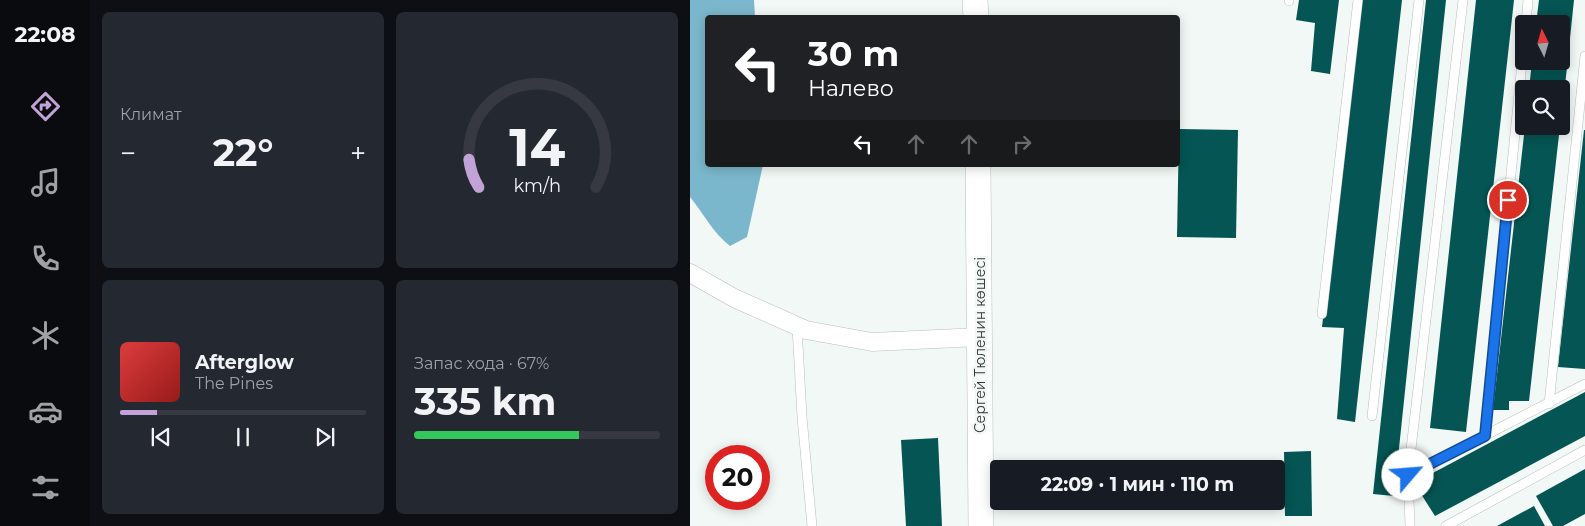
<!DOCTYPE html>
<html lang="ru">
<head>
<meta charset="utf-8">
<style>
  body { margin:0; font-family:Montserrat,sans-serif; background:#242831; color:#f1f3f6; height:100vh; display:flex; flex-direction:column; font-size:19px; white-space:nowrap }
  * { box-sizing:border-box; margin:0 }
  p { font-size:16px; color:#9ea1a6 }
  .icon { flex:none; width:28px; height:28px; fill:none; stroke:currentColor; stroke-width:2; stroke-linecap:round; stroke-linejoin:round }
  .map { position:relative; flex:1; overflow:hidden }
  .side { display:flex; flex-direction:column; gap:12px; padding:12px; background:#0d0f14; width:600px }
  .side>* { flex:none }
  .banner { position:absolute; left:15px; top:15px; width:475px; height:152px; border-radius:5px; box-shadow:0 2px 12px #0003; background:#202124; color:#fff; overflow:hidden }
  .needle { width:32px; rotate:355deg }
  .fabs { position:absolute; left:825px; top:15px; display:grid; gap:10px }
  .fabs a { display:grid; place-items:center; width:55px; height:55px; border-radius:5px; background:#171b24; box-shadow:0 2px 12px #0003; font-size:25px }
  .speed { position:absolute; left:15px; top:445px; display:flex; gap:10px; font-size:25px; font-weight:700; text-align:center }
  .speed>* { display:grid; place-content:center; width:65px; height:65px; border-radius:50%; background:#171b24; box-shadow:0 2px 12px #0003; line-height:1 }
  .speed .limit { border:8px solid #d22; background:#fff; color:#111 }
  .pin { position:absolute; display:grid; place-items:center; width:42px; height:42px; color:#fff; margin:-21px; border:2px solid #fff; border-radius:50%; box-shadow:0 1px 5px #0007 }
  .me { position:absolute; width:55px; margin:-28px; rotate:63deg; stroke-linejoin:round; filter:drop-shadow(0 0 4px #0008) }
  .turn { display:flex; align-items:center; gap:18px; height:105px; padding:0 20px; font-size:22px }
  .turn .icon { width:65px; height:65px; stroke-width:2.5 }
  .turn b { display:block; font-size:35px; line-height:42px }
  .lanes { display:flex; align-items:center; height:48px; padding:0 20px; background:#0003; justify-content:center; gap:25px; direction:ltr }
  .lanes .off { opacity:.35 }
  .big { font-size:38px; font-weight:700; line-height:1.1 }
  .side .card { flex:1; display:flex; flex-direction:column; justify-content:center; gap:8px; min-width:0; padding:0 18px; border-radius:8px; background:#242831 }
  .side .dial { align-items:center; gap:0 }
  .dial svg { height:130px; overflow:visible; fill:none; stroke:#363941; stroke-width:7; stroke-linecap:round; text-anchor:middle }
  .dial text { fill:#f1f3f6; stroke:none }
  .song { display:flex; align-items:center; gap:15px }
  .cover { width:60px; height:60px; border-radius:8px; background:linear-gradient(135deg,hsl(0 70% 55%),hsl(0 70% 35%)) }
  .played { height:5px; border-radius:2px; background:linear-gradient(90deg,#c2a3d8 15%,#363941 15%) }
  .keys { display:flex; justify-content:space-around; direction:ltr }
  .heat { display:flex; justify-content:space-between; align-items:center; font-size:28px; direction:ltr }
  .charge { height:8px; border-radius:4px; background:linear-gradient(90deg,#34c759 67%,#363941 0) }
  .side .tiles { flex:1; display:grid; gap:12px; grid-template-columns:repeat(2,1fr) }
  .trip { position:absolute; left:300px; top:460px; width:295px; height:50px; border-radius:5px; background:#171b24; box-shadow:0 2px 12px #0003; font-weight:700; line-height:50px; text-align:center }
  main { display:flex; flex:1; min-height:0 }
  .tab-bar { display:flex; flex-direction:column; width:90px; justify-content:space-around; align-items:center; background:#090b0e; color:#9ea1a6 }
  .tab-bar .icon { width:35px; height:35px }
  .tab-bar .selected { color:#c2a3d8 }
  .tab-bar b { font-size:22px; color:#f1f3f6 }
  .map>svg:first-child { display:block }
  .water { fill:#7bb7cc }
  .building { fill:#045553 }
  .lines { fill:none; stroke-linecap:round; stroke-linejoin:round }
  .service-casing { stroke:#b8bebb; stroke-width:10 }
  .minor-casing { stroke:#b8bebb; stroke-width:19 }
  .secondary-casing { stroke:#b8bebb; stroke-width:26 }
  .service { stroke:#fff; stroke-width:9 }
  .minor { stroke:#fff; stroke-width:18 }
  .secondary { stroke:#fff; stroke-width:25 }
  .route-casing { stroke:#114b97; stroke-width:12 }
  .route { stroke:#1a73e8; stroke-width:9 }
  .labels { text-anchor:middle; stroke-width:5; stroke-linejoin:round; paint-order:stroke }
  .street-label { font-size:14px; fill:#343735; stroke:#f2f8f5 }
</style>
</head>
<body>
<main>
<nav class="tab-bar">
<b>22:08</b>
<svg class="icon selected" aria-label="directions" viewBox="0 0 24 24"><path d="M12 3l9 9-9 9-9-9zM9 14v-3h6M13 9l2 2-2 2"/></svg>
<svg class="icon" aria-label="music" viewBox="0 0 24 24"><path d="M9 18V5l10-2v13"/><circle cx="6" cy="18" r="3"/><circle cx="16" cy="16" r="3"/></svg>
<svg class="icon" aria-label="phone" viewBox="0 0 24 24"><path d="M5 4h4l2 5-3 2q2 4 5 5l2-3 5 2v4C11 20 4 13 5 4z"/></svg>
<svg class="icon" aria-label="climate" viewBox="0 0 24 24"><path d="M12 3v18M4 7l16 10M4 17L20 7"/></svg>
<svg class="icon" aria-label="car" viewBox="0 0 24 24"><path d="M5 17H2v-5l4-1 3-4h7l3 4 3 1v5h-3M9 17h6M6 11h13"/><circle cx="7" cy="17" r="2"/><circle cx="17" cy="17" r="2"/></svg>
<svg class="icon" aria-label="filters" viewBox="0 0 24 24"><path d="M4 7h16M4 17h16"/><circle cx="9" cy="7" r="2"/><circle cx="15" cy="17" r="2"/></svg>
</nav>
<section class="side">
<div class="tiles">
<div class="card"><p>Климат</p>
<div class="heat"><a>−</a><b class="big">22°</b><a>+</a></div>
</div>
<div class="card dial"><svg viewBox="0 0 100 80">
<path d="M14 69A42 42 0 1 1 86 69"/>
<path d="M14 69A42 42 0 0 1 8 52" stroke="#c2a3d8"/>
<text x="50" y="56" font-size="32" font-weight="700">14</text>
<text x="50" y="72" font-size="11">km/h</text>
</svg></div>
<div class="card">
<div class="song"><i class="cover"></i><div><b>Afterglow</b><p>The Pines</p></div></div>
<div class="played"></div>
<div class="keys"><svg class="icon" aria-label="previous" viewBox="0 0 24 24"><path d="M18 5L8 12l10 7zM5 5v14"/></svg><svg class="icon" aria-label="pause" viewBox="0 0 24 24"><path d="M8 5v14M16 5v14"/></svg><svg class="icon" aria-label="next" viewBox="0 0 24 24"><path d="M6 5l10 7-10 7zM19 5v14"/></svg></div>
</div>
<div class="card"><p>Запас хода · 67%</p><b class="big">335 km</b><div class="charge"></div></div>
</div>
</section>
<div class="map">
<svg width="895" height="526" viewBox="0 0 895 526">
  <rect width="100%" height="100%" fill="#f2f8f5"/>
  <path class="water" d="M 0,0 L 64,0 L 65,17 L 18,18 L 18,165 L 73,165 L 57,237 L 40,246 C 23,233 14,214 0,197 Z"/>
  <g class="building">
    <polygon points="609,0 649,0 640,74 621,71 625,23 606,20"/>
    <polygon points="672,0 712,0 665,422 647,419 654,328 632,327"/>
    <polygon points="736,0 756,0 704,496 683,494"/>
    <polygon points="786,0 824,0 776,432 740,428"/>
    <polygon points="849,0 884,0 873,105 871,89 839,89 842,61 871,61 871,24 846,24"/>
    <polygon points="835,126 870,126 839,401 819,401 819,410 803,410"/>
    <polygon points="489,129 548,130 546,238 487,237"/>
    <polygon points="894,130 895,130 895,369 868,367"/>
    <polygon points="895,392 895,436 745,516 724,483"/>
    <polygon points="248,438 252,526 216,526 211,440"/>
    <polygon points="621,451 622,516 595,516 594,452"/>
    <polygon points="895,469 895,514 873,526 863,526 846,496"/>
    <polygon points="844,506 855,526 807,526"/>
  </g>
  <g class="lines">
    <defs>
      <g id="service">
        <polyline points="599,1 599,0"/>
        <polyline points="836,24 838,0"/>
        <polyline points="632,314 668,0"/>
        <polyline points="107,326 112,417 122,526"/>
        <polyline points="859,404 895,56"/>
        <polyline points="682,416 729,0"/>
        <polyline points="795,436 834,43"/>
        <polyline points="718,475 895,384"/>
        <polyline points="720,526 718,475 773,0"/>
        <polyline points="756,526 895,450"/>
      </g>
      <polyline id="minor" points="0,273 44,298 116,330 182,342 290,337"/>
      <g id="secondary">
        <polyline points="285,0 286,18"/>
        <polyline points="288,165 291,526"/>
      </g>
    </defs>
    <use href="#service" class="service-casing"/>
    <use href="#minor" class="minor-casing"/>
    <use href="#secondary" class="secondary-casing"/>
    <use href="#service" class="service"/>
    <use href="#minor" class="minor"/>
    <use href="#secondary" class="secondary"/>
  </g>
  <g class="lines">
    <defs>
      <polyline id="route" points="718,475 795,436 818,200"/>
    </defs>
    <use href="#route" class="route-casing"/>
    <use href="#route" class="route"/>
  </g>
  <g class="labels">
    <g class="street-label">
      <text transform="translate(290 345) rotate(-90)" y="5">Сергей Тюленин көшесі</text>
    </g>
  </g>
</svg>
<div class="fabs">
<a><svg class="needle" viewBox="-14 -14 28 28"><path d="M0-13l5 13h-10z" fill="#e53935"/><path d="M0 13l5-13h-10z" fill="#9ea1a6"/></svg></a>
<a><svg class="icon" aria-label="search" viewBox="0 0 24 24"><circle cx="10" cy="10" r="6"/><path d="M15 15l6 6"/></svg></a>
</div>
<div class="speed"><div class="limit">20</div></div>
<div class="pin" style="left:818px;top:200px;background:#d93025"><svg class="icon" aria-label="arrive" viewBox="0 0 24 24"><path d="M6 21V4h12l-3 4 3 4H6"/></svg></div>
<svg class="me" style="left:718px;top:475px" viewBox="-20 -20 40 40"><circle r="19" fill="#fff"/><path d="M0-13L10 11 0 6-10 11z" fill="#1a73e8"/></svg>
<div class="trip">22:09 · 1 мин · 110 m</div>
<div class="banner">
<div class="turn"><svg class="icon" aria-label="left" viewBox="0 0 24 24"><path d="M17 20v-9H6M10 6l-5 5 5 5"/></svg><div><b>30 m</b>Налево</div></div>
<div class="lanes"><svg class="icon" aria-label="left" viewBox="0 0 24 24"><path d="M17 20v-9H6M10 6l-5 5 5 5"/></svg><svg class="icon off" aria-label="ahead" viewBox="0 0 24 24"><path d="M12 20V5M6 11l6-6 6 6"/></svg><svg class="icon off" aria-label="ahead" viewBox="0 0 24 24"><path d="M12 20V5M6 11l6-6 6 6"/></svg><svg class="icon off" aria-label="right" viewBox="0 0 24 24"><path d="M7 20v-9h11M14 6l5 5-5 5"/></svg></div>
</div>
</div>
</main>
</body>
</html>
